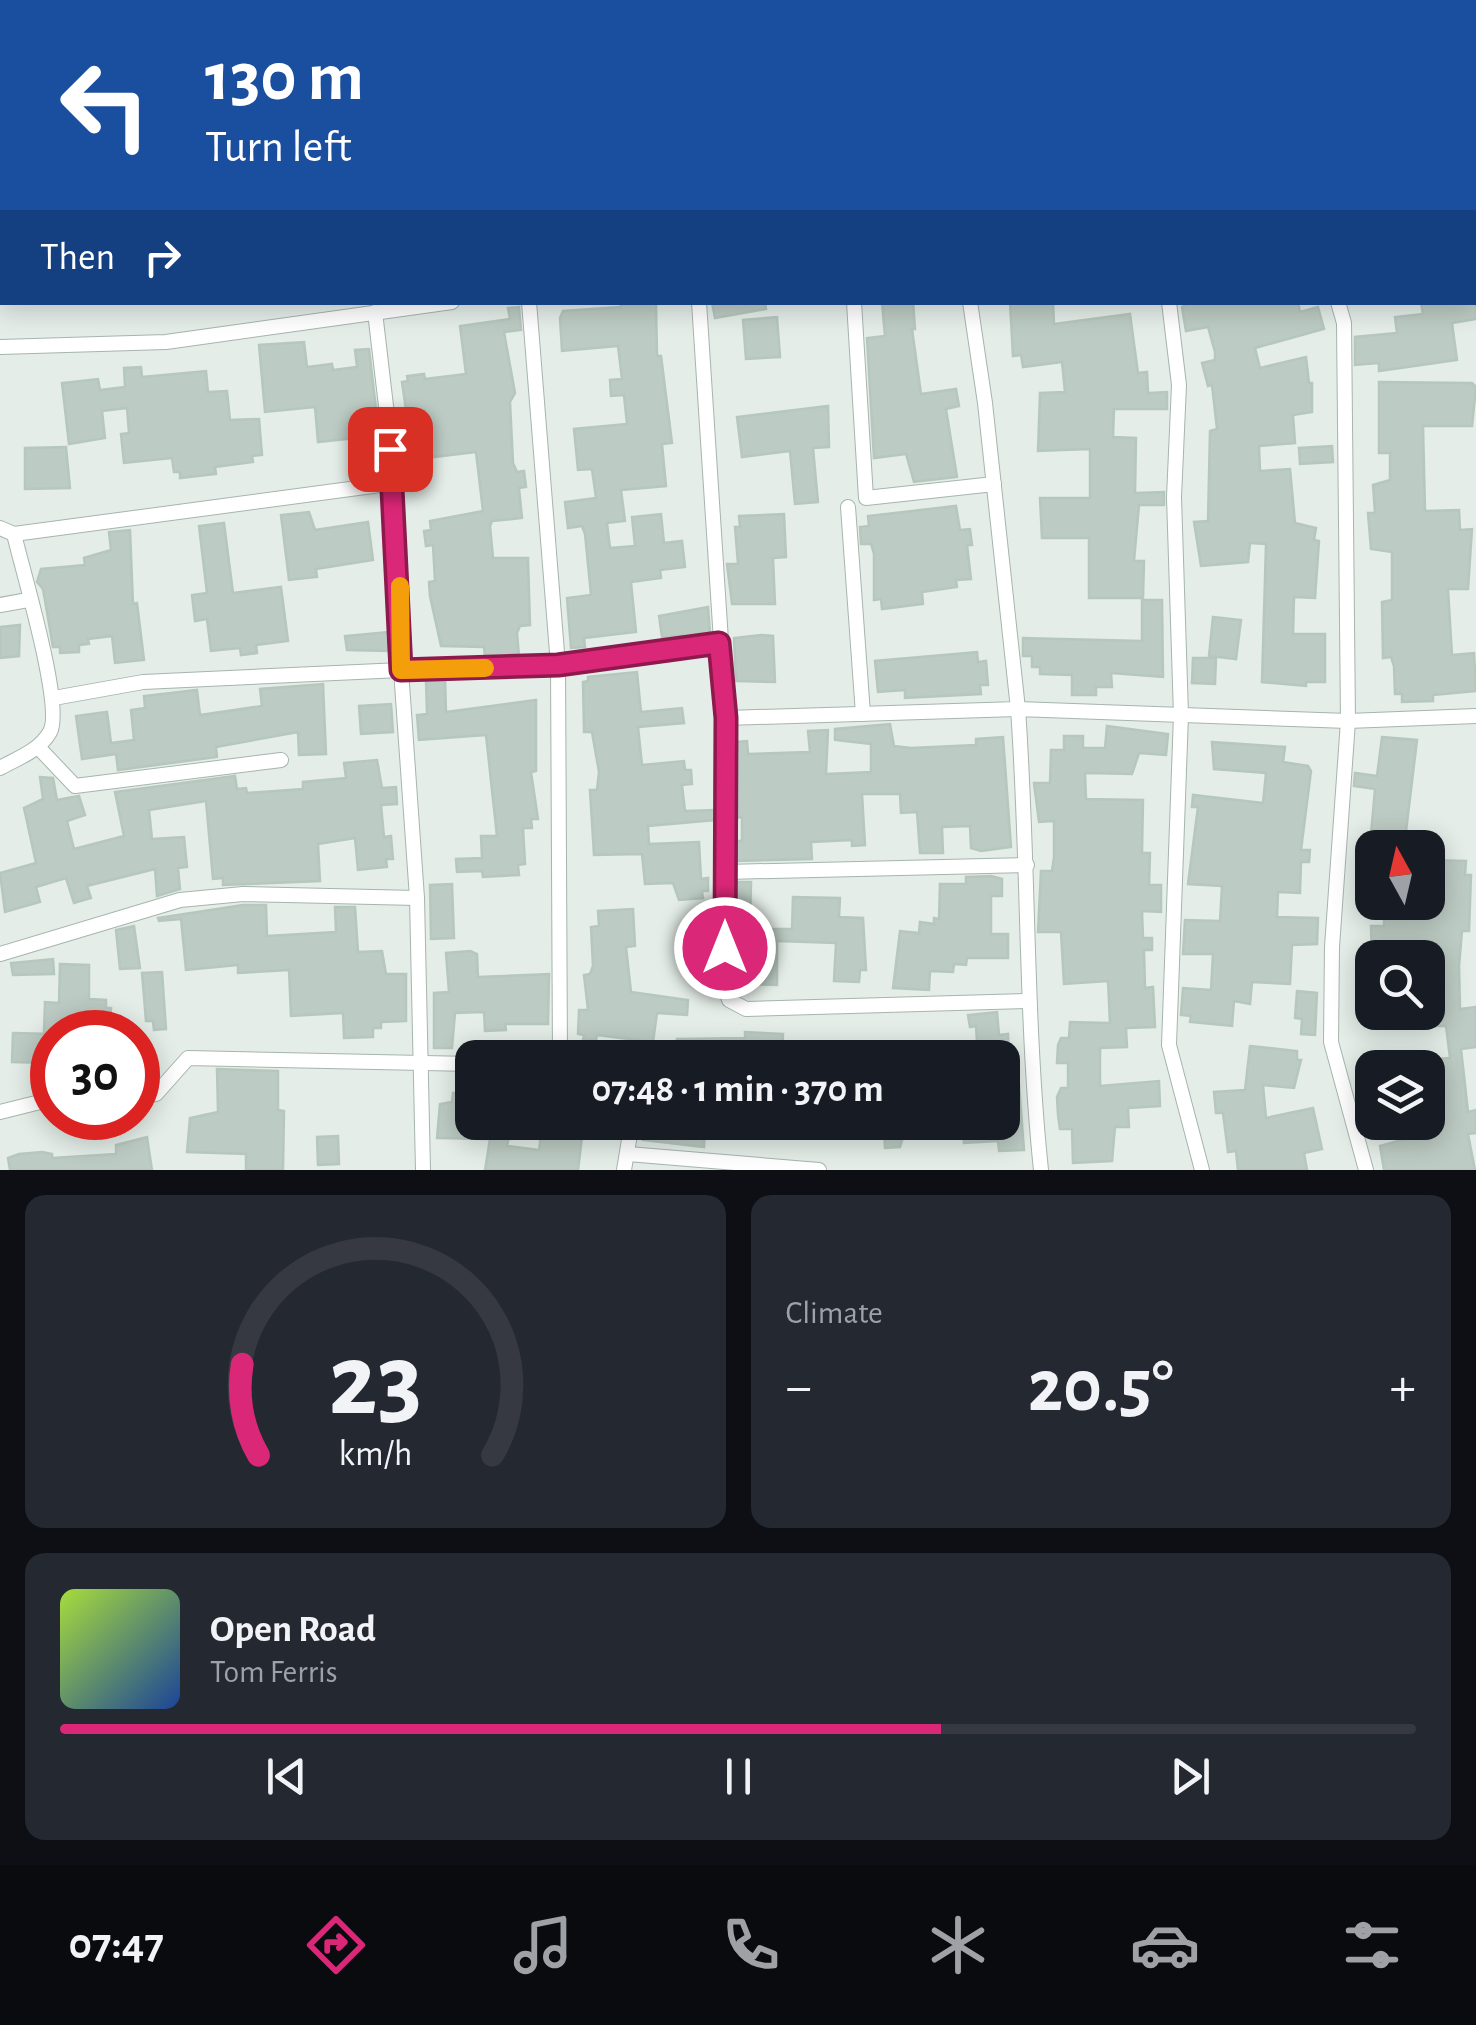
<!DOCTYPE html>
<html lang="en">
<head>
<meta charset="utf-8">
<style>
  body { margin:0; font-family:"Alegreya Sans",sans-serif; background:#242831; color:#f1f3f6; height:100vh; display:flex; flex-direction:column; font-size:38px; white-space:nowrap }
  * { box-sizing:border-box; margin:0 }
  p { font-size:32px; color:#9ea1a6 }
  .icon { flex:none; width:55px; height:55px; fill:none; stroke:currentColor; stroke-width:2; stroke-linecap:round; stroke-linejoin:round }
  .map { position:relative; height:1170px; overflow:hidden }
  .side { display:flex; flex-direction:column; gap:25px; padding:25px; background:#0d0f14; flex:1 }
  .side>* { flex:none }
  .guide { position:absolute; left:0px; top:0px; width:1478px; height:305px; box-shadow:0 5px 25px #0003; background:#1a4fa0; color:#fff; overflow:hidden }
  .needle { width:65px; rotate:352deg }
  .tools { position:absolute; left:1355px; top:830px; display:grid; gap:20px }
  .tools a { display:grid; place-items:center; width:90px; height:90px; border-radius:20px; background:#171b24; box-shadow:0 5px 25px #0003; font-size:50px }
  .speed { position:absolute; left:30px; top:1010px; display:flex; gap:20px; font-size:50px; font-weight:700; text-align:center }
  .speed>* { display:grid; place-content:center; width:130px; height:130px; border-radius:50%; background:#171b24; box-shadow:0 5px 25px #0003; line-height:1 }
  .speed .limit { border:15px solid #d22; background:#fff; color:#111 }
  .pin { position:absolute; display:grid; place-items:center; width:85px; height:85px; color:#fff; margin:-42px; border-radius:20px; box-shadow:0 5px 15px #0006 }
  .me { position:absolute; width:110px; margin:-55px; rotate:0deg; stroke-linejoin:round; filter:drop-shadow(0 0 8px #0008) }
  .turn { display:flex; align-items:center; gap:35px; height:210px; padding:0 40px; font-size:45px }
  .turn .icon { width:130px; height:130px; stroke-width:2.5 }
  .turn b { display:block; font-size:70px; line-height:85px }
  .then { display:flex; align-items:center; height:95px; padding:0 40px; background:#0003; gap:20px; font-size:38px }
  .big { font-size:75px; font-weight:700; line-height:1.1 }
  .side .card { flex:1; display:flex; flex-direction:column; justify-content:center; gap:15px; min-width:0; padding:0 35px; border-radius:20px; background:#242831 }
  .side .dial { align-items:center; gap:0 }
  .dial svg { height:260px; overflow:visible; fill:none; stroke:#363941; stroke-width:7; stroke-linecap:round; text-anchor:middle }
  .dial text { fill:#f1f3f6; stroke:none }
  .song { display:flex; align-items:center; gap:30px }
  .cover { width:120px; height:120px; border-radius:15px; background:linear-gradient(135deg,hsl(80 70% 55%),hsl(220 70% 35%)) }
  .played { height:10px; border-radius:5px; background:linear-gradient(90deg,#db2777 65%,#363941 65%) }
  .keys { display:flex; justify-content:space-around; direction:ltr }
  .heat { display:flex; justify-content:space-between; align-items:center; font-size:55px; direction:ltr }
  .side .tiles { flex:1; display:grid; gap:25px; grid-template-columns:1fr 1fr }
  .card:last-child { grid-column:span 2 }
  .trip { position:absolute; left:455px; top:1040px; width:565px; height:100px; border-radius:20px; background:#171b24; box-shadow:0 5px 25px #0003; font-weight:700; line-height:100px; text-align:center }
  .dock { display:flex; height:160px; justify-content:space-around; align-items:center; background:#090b0e; color:#9ea1a6 }
  .dock .icon { width:70px; height:70px }
  .dock .current { color:#db2777 }
  .dock b { font-size:45px; color:#f1f3f6 }
  .map>svg:first-child { display:block }
  .building { fill:#bccbc3; stroke:#b6c7be; stroke-width:2.5 }
  .lines { fill:none; stroke-linecap:round; stroke-linejoin:round }
  .minor-casing { stroke:#a6b5ae; stroke-width:16 }
  .minor { stroke:#fff; stroke-width:14 }
  .route-casing { stroke:#8e194d; stroke-width:25 }
  .route { stroke:#db2777; stroke-width:18 }
  .slow { stroke:#f59e0b; stroke-width:18 }
</style>
</head>
<body>
<div class="map">
<svg width="1476" height="1170" viewBox="0 0 1476 1170">
  <rect width="100%" height="100%" fill="#e4ede8"/>
  <g class="building">
    <polygon points="620,302 656,304 657,356 661,356 672,443 662,444 666,486 621,490 625,521 607,523 610,548 635,546 632,517 661,514 664,543 682,541 685,567 660,570 661,578 631,582 636,632 584,638 585,647 571,648 567,598 591,595 585,534 582,526 568,528 565,502 596,498 592,469 578,470 574,429 627,424 624,395 611,396 610,380 622,379 618,346 562,351 560,318 563,311 621,307"/>
    <polygon points="712,302 765,302 766,309 715,318"/>
    <polygon points="882,302 913,302 915,329 912,329 921,394 956,389 959,406 946,409 957,477 914,482 906,454 874,458 867,338 885,336"/>
    <polygon points="1010,302 1053,302 1054,324 1130,314 1138,373 1147,372 1148,393 1167,392 1167,409 1114,409 1113,437 1136,438 1135,493 1164,492 1164,505 1139,505 1134,561 1144,561 1143,598 1089,598 1089,538 1042,538 1040,498 1090,498 1090,449 1038,451 1040,393 1065,392 1062,362 1023,367 1021,355 1013,356"/>
    <polygon points="1190,302 1298,302 1300,312 1318,307 1324,329 1255,348 1260,368 1306,357 1309,383 1312,383 1312,412 1293,415 1295,443 1259,446 1260,471 1290,469 1295,523 1316,528 1314,540 1319,541 1315,598 1294,597 1293,634 1325,634 1325,682 1306,682 1306,686 1262,682 1266,544 1250,543 1248,562 1201,566 1194,522 1208,521 1210,431 1217,429 1212,385 1208,386 1202,363 1215,360 1215,352 1208,327 1186,331 1182,307"/>
    <polygon points="1421,302 1476,302 1476,319 1452,323 1457,360 1379,371 1379,363 1355,365 1355,337 1397,333 1395,317 1423,314"/>
    <polygon points="519,307 521,330 504,332 515,393 510,402 513,463 517,472 524,471 526,487 519,488 522,518 492,521 490,526 493,558 528,558 530,625 520,626 517,633 519,656 485,657 484,647 441,646 430,596 429,582 435,581 433,545 426,546 424,531 431,530 430,521 483,511 476,452 425,458 422,434 400,437 398,419 407,417 402,382 408,381 407,376 424,374 425,379 466,374 460,326 510,319 508,308"/>
    <polygon points="777,317 780,357 746,359 743,320"/>
    <polygon points="304,342 307,367 332,364 333,370 357,367 355,350 369,349 382,460 368,461 365,437 318,442 315,407 265,412 259,345"/>
    <polygon points="141,367 142,377 206,371 208,392 227,391 230,420 259,419 262,455 252,456 253,462 215,467 216,474 180,478 180,472 174,472 172,458 124,463 121,434 129,433 127,408 102,411 105,438 69,444 62,383 98,379 100,390 125,387 124,368"/>
    <polygon points="1379,382 1472,383 1476,387 1472,426 1423,426 1425,511 1459,510 1460,530 1472,529 1468,589 1448,589 1452,655 1474,653 1476,691 1433,695 1433,701 1402,702 1402,694 1395,694 1394,666 1391,657 1383,658 1382,602 1392,600 1392,552 1371,549 1368,513 1375,513 1373,485 1390,480 1390,453 1379,453"/>
    <polygon points="828,406 829,447 813,448 818,502 795,504 790,451 742,457 737,417"/>
    <polygon points="1332,446 1333,462 1300,464 1299,448"/>
    <polygon points="66,447 70,488 25,489 25,448"/>
    <polygon points="956,506 960,530 970,529 972,545 967,545 971,579 956,580 957,587 922,592 923,604 882,609 881,599 874,600 874,554 871,544 861,544 860,527 869,526 868,516"/>
    <polygon points="309,512 315,530 368,522 373,560 316,569 317,577 289,580 281,515"/>
    <polygon points="784,514 786,557 773,558 775,604 732,604 727,564 738,564 735,527 740,527 739,516"/>
    <polygon points="224,523 233,593 281,587 288,641 256,645 257,653 241,655 240,648 211,651 207,619 195,621 192,595 207,593 199,526"/>
    <polygon points="130,530 133,604 137,603 144,660 115,663 112,636 88,639 89,644 79,645 79,652 60,653 60,647 53,647 43,589 37,582 41,569 85,565 84,558 111,550 109,532"/>
    <polygon points="1142,600 1162,600 1163,677 1111,673 1112,687 1096,687 1096,695 1072,695 1072,675 1040,674 1040,667 1032,667 1032,656 1023,656 1023,638 1142,641"/>
    <polygon points="708,607 710,634 662,637 659,616"/>
    <polygon points="1213,617 1241,620 1236,659 1209,656"/>
    <polygon points="20,625 19,656 0,658 0,627"/>
    <polygon points="388,632 390,651 347,650 345,636"/>
    <polygon points="761,635 773,636 775,682 736,681 734,638"/>
    <polygon points="977,652 978,662 986,661 988,685 980,685 981,694 905,698 905,690 878,692 875,661"/>
    <polygon points="1193,658 1216,658 1215,684 1192,683"/>
    <polygon points="637,672 641,712 682,708 684,723 638,727 642,765 684,761 685,770 691,770 692,784 682,785 685,811 715,810 715,820 648,826 649,844 699,842 701,879 708,878 708,891 702,891 703,898 679,900 673,883 645,884 642,854 594,855 590,790 597,790 599,772 592,732 584,732 583,682 588,681 588,677"/>
    <polygon points="445,679 446,712 536,700 536,771 531,772 538,819 531,819 532,828 523,828 525,864 518,865 519,875 483,877 482,871 457,872 456,859 482,858 481,836 497,836 486,735 419,740 417,715 427,714 426,680"/>
    <polygon points="323,684 326,754 299,755 298,732 216,747 217,757 118,770 116,754 82,759 76,716 107,712 111,743 134,740 131,710 145,708 144,696 197,690 200,715 262,706 260,689"/>
    <polygon points="391,704 393,732 361,734 359,706"/>
    <polygon points="890,724 894,746 911,748 976,745 976,739 1003,737 1011,847 981,851 971,848 970,826 942,827 943,853 920,853 917,812 901,813 900,794 862,794 865,845 852,846 852,840 811,842 812,859 736,861 736,841 742,841 742,817 736,818 737,742 747,741 748,754 810,752 808,731 828,730 826,774 871,772 871,744 835,740 835,729"/>
    <polygon points="1107,726 1168,734 1166,755 1139,753 1132,774 1085,773 1086,799 1143,800 1142,853 1150,853 1149,885 1161,885 1161,912 1142,911 1143,938 1152,938 1152,950 1144,950 1145,988 1153,987 1155,1027 1126,1028 1127,1047 1100,1048 1100,1086 1159,1081 1160,1106 1128,1108 1129,1127 1115,1127 1112,1161 1073,1163 1072,1129 1060,1129 1058,1115 1057,1097 1061,1088 1068,1088 1068,1063 1057,1063 1058,1045 1061,1038 1069,1038 1070,1022 1110,1023 1108,981 1064,984 1061,932 1038,932 1041,871 1052,871 1054,857 1054,821 1039,822 1034,783 1050,783 1051,750 1064,750 1064,736 1083,736 1083,748 1105,748"/>
    <polygon points="1382,737 1417,740 1404,848 1370,846 1375,789 1354,786 1355,773 1377,776"/>
    <polygon points="1212,742 1285,747 1283,762 1308,766 1311,771 1301,850 1310,850 1309,862 1301,862 1300,893 1278,892 1277,917 1318,918 1317,944 1292,945 1290,984 1252,982 1250,1004 1234,1001 1232,1026 1190,1022 1191,1016 1181,1015 1183,988 1211,990 1213,954 1183,954 1185,920 1220,921 1222,886 1188,884 1198,807 1192,807 1193,795 1263,803 1266,773 1214,769"/>
    <polygon points="377,760 382,788 396,787 397,804 381,805 384,837 391,836 393,859 386,859 387,867 358,870 355,838 318,844 320,881 223,885 223,878 213,879 206,801 149,810 152,839 184,837 187,867 178,868 180,889 157,896 155,869 87,886 91,898 74,903 66,878 36,887 40,902 5,912 0,873 36,863 24,808 43,799 40,777 53,778 57,800 79,796 85,815 67,821 74,849 124,836 115,792 235,776 237,789 246,788 247,793 303,789 303,782 346,778 344,763"/>
    <polygon points="1428,860 1466,861 1465,875 1471,875 1469,931 1462,931 1459,966 1460,1009 1476,1007 1476,1047 1461,1049 1468,1112 1476,1110 1476,1133 1468,1134 1475,1170 1384,1170 1380,1146 1413,1137 1417,1123 1428,1122 1428,1060 1450,1058 1446,1026 1428,1026 1428,958 1372,958 1371,926 1384,926 1384,903 1428,902"/>
    <polygon points="991,876 1002,879 1002,896 991,896 991,934 1008,934 1008,958 967,958 966,965 954,964 953,972 930,971 929,990 893,988 900,931 919,933 920,922 934,924 934,918 939,919 940,884 966,884 966,877"/>
    <polygon points="736,882 751,882 750,924 766,924 766,929 792,929 793,897 840,898 839,917 863,918 866,970 860,970 859,982 834,981 836,943 777,941 777,985 744,984 745,963 739,963 736,931"/>
    <polygon points="452,884 454,938 431,939 430,885"/>
    <polygon points="243,905 266,905 267,936 336,932 335,907 355,907 358,952 382,951 386,974 406,974 406,1021 381,1022 381,1028 373,1028 373,1037 344,1038 343,1013 291,1016 289,970 238,973 238,965 186,970 181,919 159,921 158,918"/>
    <polygon points="633,909 635,946 626,947 631,992 688,1000 687,1015 657,1013 653,1042 597,1035 596,1040 583,1040 584,1035 578,1034 579,1010 588,1010 584,975 590,974 593,966 591,927 599,926 598,911"/>
    <polygon points="134,926 140,968 120,969 116,930"/>
    <polygon points="470,951 477,954 478,977 549,974 548,1024 505,1024 506,1030 485,1031 484,1012 455,1013 452,1048 434,1048 434,993 449,992 446,953"/>
    <polygon points="697,951 714,951 713,984 698,984"/>
    <polygon points="53,959 54,974 13,975 11,963"/>
    <polygon points="60,964 89,965 89,999 106,1000 106,1008 111,1008 109,1032 44,1032 45,1002 59,1003"/>
    <polygon points="162,972 166,1029 154,1030 153,1021 146,1021 142,973"/>
    <polygon points="1297,991 1317,993 1315,1035 1301,1034 1302,1019 1295,1018"/>
    <polygon points="997,1012 999,1035 1008,1034 1009,1054 978,1058 976,1026 970,1027 968,1015"/>
    <polygon points="745,1032 783,1034 782,1058 718,1058 719,1052 676,1046 677,1039 745,1038"/>
    <polygon points="13,1033 52,1034 51,1063 12,1062"/>
    <polygon points="1250,1046 1297,1051 1297,1060 1301,1060 1294,1088 1263,1085 1266,1118 1313,1108 1322,1149 1304,1153 1307,1170 1238,1170 1236,1151 1228,1152 1223,1113 1216,1113 1214,1092 1245,1090"/>
    <polygon points="217,1069 278,1071 278,1110 284,1111 283,1170 246,1170 246,1154 187,1152 190,1118 218,1112"/>
    <polygon points="1019,1085 1024,1150 999,1151 998,1141 964,1143 962,1122 1006,1122 1004,1086"/>
    <polygon points="472,1092 472,1122 511,1126 507,1146 539,1150 543,1122 570,1122 569,1127 583,1129 578,1170 485,1170 490,1139 437,1138 440,1104 452,1102 453,1093"/>
    <polygon points="645,1122 675,1122 674,1129 705,1132 704,1147 643,1140"/>
    <polygon points="888,1122 932,1122 932,1132 904,1134 900,1147 885,1148 884,1125"/>
    <polygon points="338,1136 339,1164 318,1165 317,1137"/>
    <polygon points="147,1137 152,1170 10,1170 8,1158 19,1154 42,1152 52,1154 52,1158 116,1154 116,1145"/>
  </g>
  <g class="lines">
    <defs>
      <g id="minor">
        <polyline points="629,2 629,0"/>
        <polyline points="1475,39 1476,39"/>
        <polyline points="0,168 2,168"/>
        <polyline points="1475,197 1476,197"/>
        <polyline points="529,302 558,665 560,1058"/>
        <polyline points="699,302 726,718 1018,709 985,403 970,302"/>
        <polyline points="854,302 866,498 994,484"/>
        <polyline points="1169,302 1179,385 1174,497 1181,715 1169,1045 1202,1170"/>
        <polyline points="1338,302 1344,323 1348,721 1332,947 1331,1042 1366,1170"/>
        <polyline points="375,312 395,483 401,670 558,665 719,643"/>
        <polyline points="0,347 166,342 452,302"/>
        <polyline points="848,507 863,714"/>
        <polyline points="0,528 14,534 395,483"/>
        <polyline points="0,605 28,600"/>
        <polyline points="54,698 143,682 401,670 417,898 423,1170"/>
        <polyline points="726,718 725,985 729,1000 746,1009 1027,1001"/>
        <polyline points="38,747 75,786 281,760"/>
        <path d="M 0,768 C 18,758 39,751 50,732 C 64,707 22,569 14,534"/>
        <polyline points="726,872 1027,865"/>
        <polyline points="0,954 180,900 243,894 417,898"/>
        <polyline points="138,1096 156,1094 188,1058 472,1064"/>
        <polyline points="0,1112 52,1099"/>
        <polyline points="628,1154 819,1170"/>
        <polyline points="624,1170 632,1122"/>
        <path d="M 1041,1170 C 1025,1017 1029,863 1018,709 L 1348,721 L 1476,716"/>
      </g>
    </defs>
    <use href="#minor" class="minor-casing"/>
    <use href="#minor" class="minor"/>
  </g>
  <g class="lines">
    <defs>
      <polyline id="route" points="390,449 401,670 558,665 719,643 726,718 725,948"/>
    </defs>
    <use href="#route" class="route-casing"/>
    <use href="#route" class="route"/>
    <polyline class="slow" points="400,586 401,670 485,668"/>
  </g>
</svg>
<div class="tools">
<a><svg class="needle" viewBox="-14 -14 28 28"><path d="M0-13l5 13h-10z" fill="#e53935"/><path d="M0 13l5-13h-10z" fill="#9ea1a6"/></svg></a>
<a><svg class="icon" aria-label="search" viewBox="0 0 24 24"><circle cx="10" cy="10" r="6"/><path d="M15 15l6 6"/></svg></a>
<a><svg class="icon" aria-label="layers" viewBox="0 0 24 24"><path d="M12 4l9 5-9 5-9-5zM3 14l9 5 9-5"/></svg></a>
</div>
<div class="speed"><div class="limit">30</div></div>
<div class="pin" style="left:390px;top:449px;background:#d93025"><svg class="icon" aria-label="arrive" viewBox="0 0 24 24"><path d="M6 21V4h12l-3 4 3 4H6"/></svg></div>
<svg class="me" style="left:725px;top:948px" viewBox="-20 -20 40 40"><circle r="17" fill="#db2777" stroke="#fff" stroke-width="3"/><path d="M0-11L8 9 0 5-8 9z" fill="#fff"/></svg>
<div class="trip">07:48 · 1 min · 370 m</div>
<div class="guide">
<div class="turn"><svg class="icon" aria-label="left" viewBox="0 0 24 24"><path d="M17 20v-9H6M10 6l-5 5 5 5"/></svg><div><b>130 m</b>Turn left</div></div>
<div class="then">Then<svg class="icon" aria-label="right" viewBox="0 0 24 24"><path d="M7 20v-9h11M14 6l5 5-5 5"/></svg></div>
</div>
</div>
<section class="side">
<div class="tiles">
<div class="card dial"><svg viewBox="0 0 100 80">
<path d="M14 69A42 42 0 1 1 86 69"/>
<path d="M14 69A42 42 0 0 1 9 41" stroke="#db2777"/>
<text x="50" y="56" font-size="32" font-weight="700">23</text>
<text x="50" y="72" font-size="11">km/h</text>
</svg></div>
<div class="card"><p>Climate</p>
<div class="heat"><a>−</a><b class="big">20.5°</b><a>+</a></div>
</div>
<div class="card">
<div class="song"><i class="cover"></i><div><b>Open Road</b><p>Tom Ferris</p></div></div>
<div class="played"></div>
<div class="keys"><svg class="icon" aria-label="previous" viewBox="0 0 24 24"><path d="M18 5L8 12l10 7zM5 5v14"/></svg><svg class="icon" aria-label="pause" viewBox="0 0 24 24"><path d="M8 5v14M16 5v14"/></svg><svg class="icon" aria-label="next" viewBox="0 0 24 24"><path d="M6 5l10 7-10 7zM19 5v14"/></svg></div>
</div>
</div>
</section>
<nav class="dock">
<b>07:47</b>
<svg class="icon current" aria-label="directions" viewBox="0 0 24 24"><path d="M12 3l9 9-9 9-9-9zM9 14v-3h6M13 9l2 2-2 2"/></svg>
<svg class="icon" aria-label="music" viewBox="0 0 24 24"><path d="M9 18V5l10-2v13"/><circle cx="6" cy="18" r="3"/><circle cx="16" cy="16" r="3"/></svg>
<svg class="icon" aria-label="phone" viewBox="0 0 24 24"><path d="M5 4h4l2 5-3 2q2 4 5 5l2-3 5 2v4C11 20 4 13 5 4z"/></svg>
<svg class="icon" aria-label="climate" viewBox="0 0 24 24"><path d="M12 3v18M4 7l16 10M4 17L20 7"/></svg>
<svg class="icon" aria-label="car" viewBox="0 0 24 24"><path d="M5 17H2v-5l4-1 3-4h7l3 4 3 1v5h-3M9 17h6M6 11h13"/><circle cx="7" cy="17" r="2"/><circle cx="17" cy="17" r="2"/></svg>
<svg class="icon" aria-label="filters" viewBox="0 0 24 24"><path d="M4 7h16M4 17h16"/><circle cx="9" cy="7" r="2"/><circle cx="15" cy="17" r="2"/></svg>
</nav>
</body>
</html>
